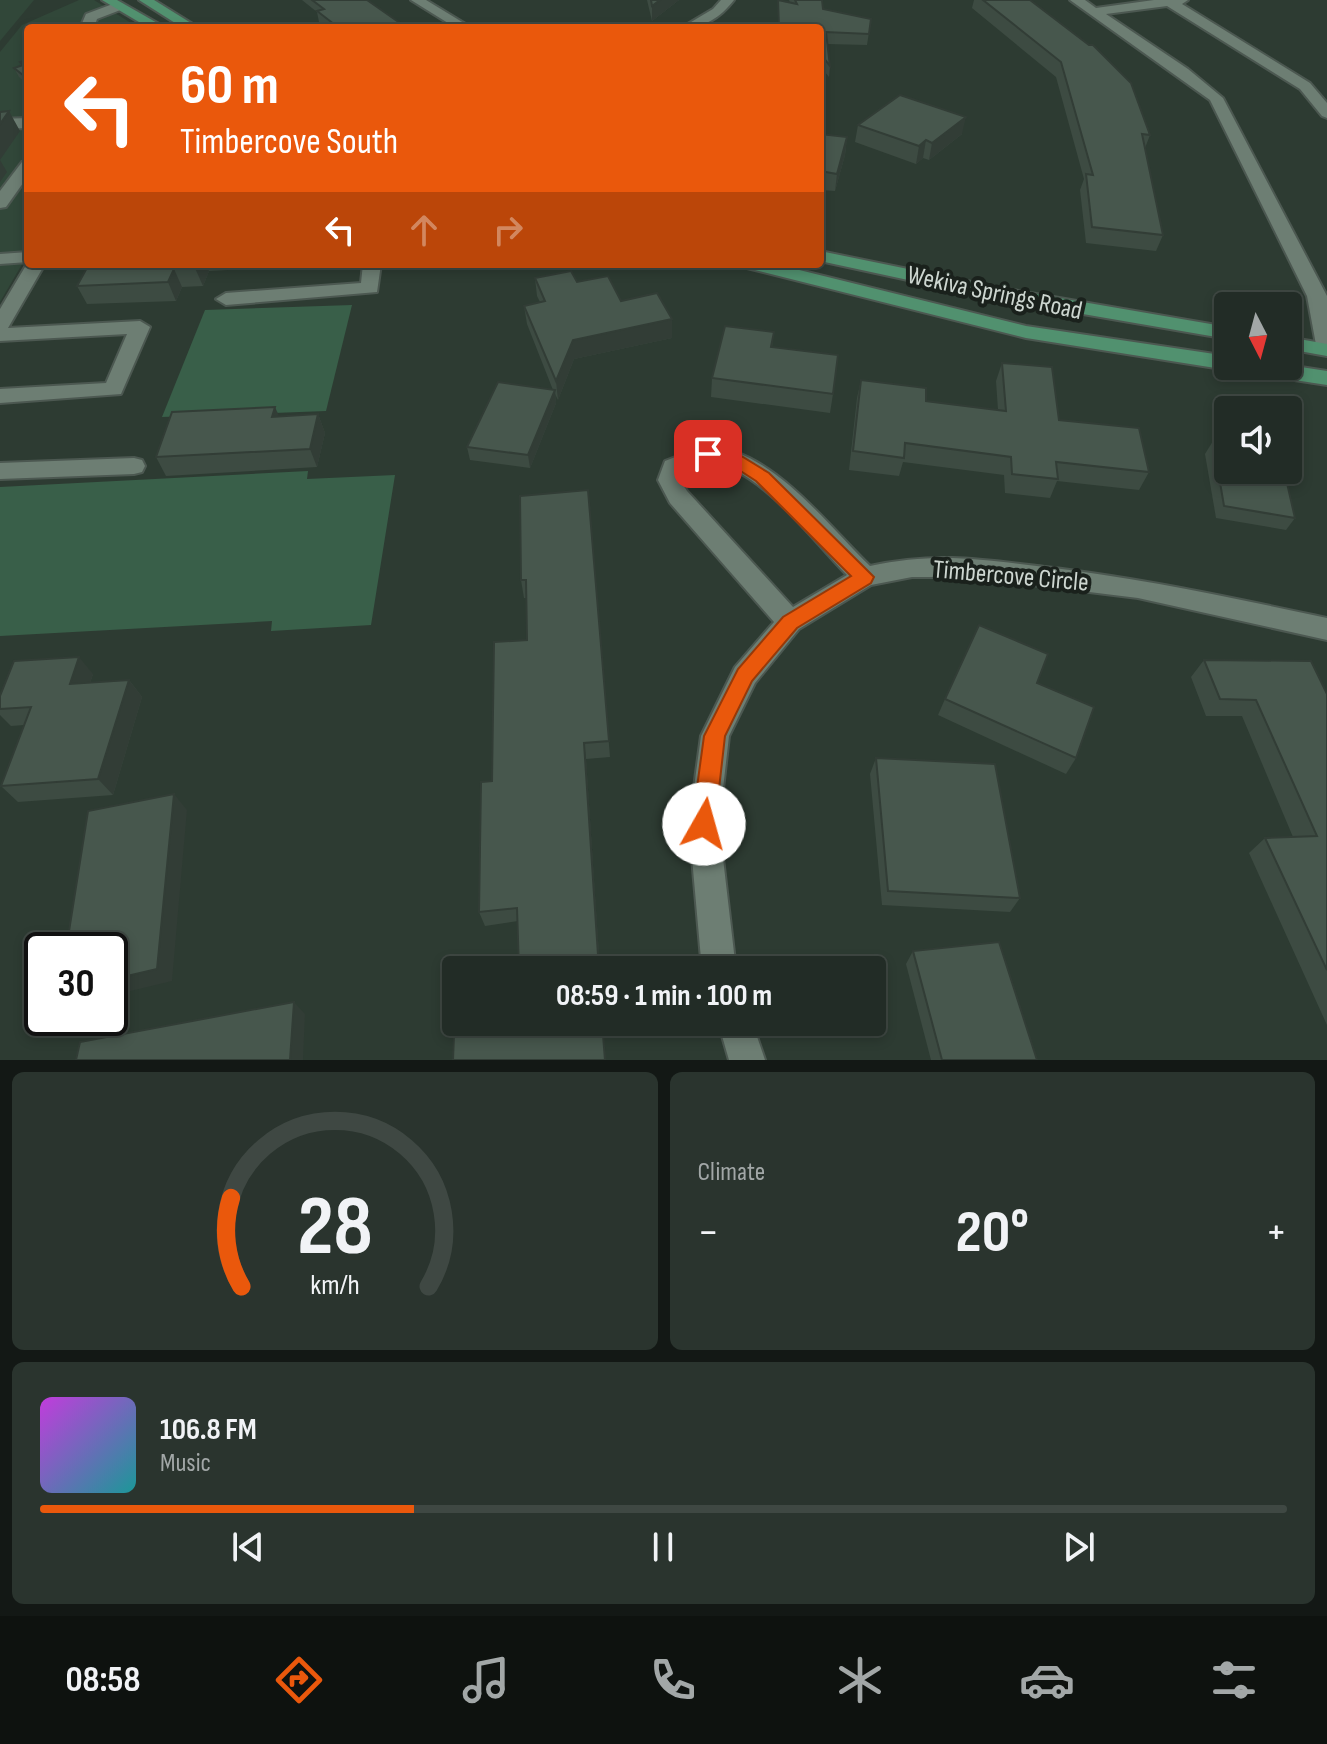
<!DOCTYPE html>
<html lang="en">
<head>
<meta charset="utf-8">
<style>
  body { margin:0; font-family:"Sofia Sans Condensed",sans-serif; background:#2a342e; color:#f1f3f6; height:100vh; display:flex; flex-direction:column; font-size:30px; white-space:nowrap }
  * { box-sizing:border-box; margin:0 }
  p { font-size:26px; color:#a2a7a7 }
  .icon { flex:none; width:44px; height:44px; fill:none; stroke:currentColor; stroke-width:2; stroke-linecap:round; stroke-linejoin:round }
  .map { position:relative; height:1060px; overflow:hidden }
  .panel { display:flex; flex-direction:column; gap:12px; padding:12px; background:#131815; flex:1 }
  .panel>* { flex:none }
  .top-card { position:absolute; left:24px; top:24px; width:800px; height:244px; border-radius:8px; box-shadow:0 4px 12px #0003,0 0 0 2px #3f4843; background:#ea580c; color:#fff; overflow:hidden }
  .needle { width:52px; rotate:174deg }
  .fabs { position:absolute; left:1214px; top:292px; display:grid; gap:16px }
  .fabs a { display:grid; place-items:center; width:88px; height:88px; border-radius:8px; background:#222c26; box-shadow:0 4px 12px #0003,0 0 0 2px #3f4843; font-size:40px }
  .speed { position:absolute; left:24px; top:932px; display:flex; gap:16px; font-size:40px; font-weight:700; text-align:center }
  .speed>* { display:grid; place-content:center; width:104px; height:104px; border-radius:50%; background:#222c26; box-shadow:0 4px 12px #0003,0 0 0 2px #3f4843; line-height:1 }
  .speed .limit { border:4px solid #111; border-radius:12px; background:#fff; color:#111 }
  .pin { position:absolute; display:grid; place-items:center; width:68px; height:68px; color:#fff; margin:-34px; border-radius:16px; box-shadow:0 4px 12px #0006 }
  .me { position:absolute; width:88px; margin:-44px; rotate:7deg; stroke-linejoin:round; filter:drop-shadow(0 0 6px #0008) }
  .turn { display:flex; align-items:center; gap:28px; height:168px; padding:0 24px; font-size:36px }
  .turn .icon { width:104px; height:104px; stroke-width:2.5 }
  .turn b { display:block; font-size:56px; line-height:68px }
  .lanes { display:flex; align-items:center; height:76px; padding:0 24px; background:#0003; justify-content:center; gap:40px; direction:ltr }
  .lanes .off { opacity:.35 }
  .big { font-size:60px; font-weight:700; line-height:1.1 }
  .panel .tile { flex:1; display:flex; flex-direction:column; justify-content:center; gap:12px; min-width:0; padding:0 28px; border-radius:12px; background:#2a342e }
  .panel .dial { align-items:center; gap:0 }
  .dial svg { height:208px; overflow:visible; fill:none; stroke:#3f4843; stroke-width:7; stroke-linecap:round; text-anchor:middle }
  .dial text { fill:#f1f3f6; stroke:none }
  .song { display:flex; align-items:center; gap:24px }
  .cover { width:96px; height:96px; border-radius:12px; background:linear-gradient(135deg,hsl(290 70% 55%),hsl(180 70% 35%)) }
  .played { height:8px; border-radius:4px; background:linear-gradient(90deg,#ea580c 30%,#3f4843 30%) }
  .keys { display:flex; justify-content:space-around; direction:ltr }
  .heat { display:flex; justify-content:space-between; align-items:center; font-size:44px; direction:ltr }
  .panel .tiles { flex:1; display:grid; gap:12px; grid-template-columns:1fr 1fr }
  .tile:last-child { grid-column:span 2 }
  .trip { position:absolute; left:442px; top:956px; width:444px; height:80px; border-radius:8px; background:#222c26; box-shadow:0 4px 12px #0003,0 0 0 2px #3f4843; font-weight:700; line-height:80px; text-align:center }
  .tabs { display:flex; height:128px; justify-content:space-around; align-items:center; background:#0e120f; color:#a2a7a7 }
  .tabs .icon { width:56px; height:56px }
  .tabs .active { color:#ea580c }
  .tabs b { font-size:36px; color:#f1f3f6 }
  .map>svg:first-child { display:block }
  .built { fill:#314739 }
  .green { fill:#395f49 }
  .lines { fill:none; stroke-linecap:round; stroke-linejoin:round }
  .minor-casing { stroke:#4c5851; stroke-width:4 }
  .major-casing { stroke:#4c5851; stroke-width:4 }
  .minor { fill:#6d7e73; fill-rule:evenodd }
  .major { fill:#51916f; fill-rule:evenodd }
  .wall { fill:#3d4b42 }
  .shaded-wall { fill:#323d36 }
  .building { fill:#47574d; stroke:#323d36; stroke-width:2 }
  .route { fill:#ea580c; stroke:#983908; stroke-width:2 }
  .labels { text-anchor:middle; stroke-width:8; stroke-linejoin:round; paint-order:stroke }
  .street-label { font-size:26px; fill:#cdd6d0; stroke:#1a211c }
</style>
</head>
<body>
<div class="map">
<svg width="1327" height="1060" viewBox="0 0 1327 1060">
  <rect width="100%" height="100%" fill="#2d3b32"/>
  <g class="built">
    <polygon points="0,0 34,0 0,41"/>
    <polygon points="79,0 94,0 139,28 28,28 28,254 0,302 0,52 22,25"/>
  </g>
  <g class="green">
    <polygon points="352,305 326,411 162,417 205,310"/>
    <polygon points="308,471 307,479 395,475 371,625 271,631 272,621 0,636 0,487"/>
  </g>
  <g class="lines">
    <defs>
      <g id="minor">
        <polygon points="411,0 426,0 472,28 456,28"/>
        <path d="M 721,0 L 734,0 C 720,18 704,28 681,28 L 713,9 Z"/>
        <polygon points="1070,0 1085,0 1096,8 1154,0 1188,0 1182,4 1310,83 1327,103 1327,118 1322,116 1300,89 1167,6 1106,14 1188,69 1223,98 1327,296 1327,356 1317,350 1307,296 1210,100"/>
        <polygon points="118,2 124,6 123,9 97,19 94,28 80,28 86,14"/>
        <polygon points="28,118 28,128 0,129 0,119"/>
        <polygon points="28,160 28,176 6,207 0,208 0,191 22,162"/>
        <polygon points="28,252 28,264 45,264 8,328 140,321 150,327 121,394 0,403 0,389 106,383 127,334 0,341 0,309 28,262 0,264 0,254"/>
        <polygon points="363,264 381,264 377,292 226,305 216,299 226,293 361,283"/>
        <path d="M 701,447 C 765,441 828,526 870,566 C 935,552 980,559 1045,567 C 1141,578 1233,598 1327,618 L 1327,640 L 1138,598 L 966,577 L 912,577 L 871,585 L 799,629 L 755,683 L 729,736 L 719,824 L 736,970 L 702,970 L 689,824 L 701,736 L 735,667 L 774,622 L 670,503 L 658,480 L 665,461 ZM 701,463 C 753,458 813,541 847,575 L 793,607 L 687,491 L 680,480 L 683,471 Z"/>
        <polygon points="134,458 142,460 145,466 142,472 134,474 0,479 0,463"/>
        <polygon points="718,1022 752,1022 765,1060 729,1060"/>
      </g>
      <g id="major">
        <polygon points="102,0 117,0 166,28 149,28"/>
        <polygon points="139,0 154,0 199,28 183,28"/>
        <polygon points="820,251 996,287 1228,327 1228,339 996,299 820,261"/>
        <polygon points="744,264 775,264 1026,326 1228,356 1228,366 1236,366 1228,370 1026,338 747,268"/>
        <polygon points="1288,337 1327,344 1327,356 1288,349"/>
        <polygon points="1288,365 1327,371 1327,385 1249,373 1239,366"/>
      </g>
    </defs>
    <use href="#minor" class="minor-casing"/>
    <use href="#major" class="major-casing"/>
    <use href="#minor" class="minor"/>
    <use href="#major" class="major"/>
  </g>
  <g class="wall">
    <polygon points="302,0 367,0 407,28 328,28 319,22 317,12"/>
    <polygon points="647,0 679,0 652,21"/>
    <polygon points="778,0 790,3 789,0 822,0 823,9 871,19 867,45 827,44 830,66 829,77 820,66 820,28 778,28"/>
    <polygon points="974,0 1030,0 1089,45 1150,135 1145,148 1163,235 1156,251 1086,243 1080,190 1084,179 1056,77 972,8"/>
    <polygon points="28,60 28,85 19,77 14,68 21,66 20,62"/>
    <polygon points="858,125 962,134 929,160 923,158 916,164 855,142"/>
    <polygon points="820,134 847,137 845,155 835,191 820,190"/>
    <polygon points="89,264 340,264 209,271 203,286 182,287 176,301 87,304 77,286"/>
    <polygon points="535,278 577,282 621,301 672,338 574,359 558,400 555,394 556,403 530,468 470,460 467,447 553,390 527,324 524,306 540,302 537,296"/>
    <polygon points="774,332 772,347 833,394 830,413 711,397 712,378"/>
    <polygon points="1002,363 1059,420 1149,472 1139,490 1057,481 1050,498 1005,493 1004,475 903,462 899,476 849,470 857,398 861,380 926,401 998,410 996,381"/>
    <polygon points="318,414 325,433 317,467 166,476 156,457 279,417"/>
    <polygon points="1213,441 1295,518 1286,530 1216,518 1205,454"/>
    <polygon points="588,490 610,757 586,759 600,970 519,970 518,921 485,926 479,912 492,781 527,640 526,598 524,598 521,580"/>
    <polygon points="1204,660 1327,694 1327,1025 1249,853 1265,838 1293,837 1242,716 1206,716 1191,677"/>
    <polygon points="93,674 90,683 129,680 142,697 113,795 18,802 1,786 24,725 11,726 0,715 0,696"/>
    <polygon points="1037,683 1076,758 1066,774 938,715 945,699"/>
    <polygon points="876,758 1020,898 1010,912 882,905 870,774"/>
    <polygon points="913,951 1037,1060 931,1060 906,964"/>
  </g>
  <g class="shaded-wall">
    <polygon points="660,0 679,0 652,21 652,6"/>
    <polygon points="9,111 20,131 0,160 7,172 0,182 0,124"/>
    <polygon points="966,117 962,134 929,160 932,143"/>
    <polygon points="847,137 845,155 835,191 837,174"/>
    <polygon points="926,140 923,158 916,164 919,146"/>
    <polygon points="197,264 206,264 209,271 203,286 195,268"/>
    <polygon points="174,269 182,287 176,301 168,282"/>
    <polygon points="672,319 672,338 574,359 558,400 556,381 573,340"/>
    <polygon points="555,390 556,403 530,468 528,455"/>
    <polygon points="275,407 283,425 272,417"/>
    <polygon points="318,414 325,433 317,467 310,449"/>
    <polygon points="79,657 93,674 84,701 70,684"/>
    <polygon points="129,680 142,697 113,795 98,779"/>
    <polygon points="584,743 586,759 600,970 599,970"/>
    <polygon points="174,794 187,810 172,981 110,996 110,980"/>
    <polygon points="294,1002 305,1014 303,1060 290,1060"/>
    <polygon points="602,1022 603,1022 606,1060 605,1060"/>
  </g>
  <g class="building">
    <polygon points="312,0 367,0 407,28 339,28 317,11 324,9"/>
    <polygon points="651,0 660,0 652,6"/>
    <polygon points="778,0 797,4 795,0 822,0 823,9 871,19 869,34 826,32 830,66 820,53 820,28 779,28"/>
    <polygon points="983,0 1030,0 1089,45 1093,45 1131,83 1150,135 1142,134 1163,235 1092,227 1086,174 1093,175 1061,62"/>
    <polygon points="28,60 28,79 14,68 23,65 20,62"/>
    <polygon points="900,95 966,117 932,143 926,140 919,146 858,125"/>
    <polygon points="9,111 0,124 0,112"/>
    <polygon points="820,134 847,137 837,174 820,171"/>
    <polygon points="89,264 197,264 195,268 174,269 168,282 77,286"/>
    <polygon points="571,271 577,282 608,276 621,301 657,293 672,319 573,340 556,381 524,306 545,301 535,278"/>
    <polygon points="725,326 774,332 771,347 838,355 833,394 712,378"/>
    <polygon points="1002,363 1052,367 1059,420 1139,428 1149,472 1056,462 1058,479 1012,474 1011,457 905,443 904,458 853,451 861,380 926,388 926,401 1006,411"/>
    <polygon points="498,382 555,390 528,455 467,447"/>
    <polygon points="275,407 272,417 318,414 310,449 156,457 172,412"/>
    <polygon points="1213,441 1228,443 1228,470 1284,470 1295,518 1224,506"/>
    <polygon points="588,490 609,741 584,743 599,970 519,970 517,908 479,912 481,782 492,781 494,642 527,640 526,580 521,580 520,496"/>
    <polygon points="979,625 1048,654 1037,683 1094,707 1076,758 945,699"/>
    <polygon points="79,657 70,684 129,680 98,779 1,786 31,707 0,709 0,696 14,661"/>
    <polygon points="1204,660 1311,661 1327,694 1327,970 1265,838 1317,836 1256,700 1220,699"/>
    <polygon points="876,758 995,764 1020,898 888,891"/>
    <polygon points="174,794 157,969 110,980 110,950 66,950 88,811"/>
    <polygon points="999,942 1037,1060 942,1060 913,951"/>
    <polygon points="294,1002 290,1060 76,1060 80,1042"/>
    <polygon points="455,1008 456,1008 456,1022 602,1022 605,1060 453,1060"/>
  </g>
  <polygon class="route" points="708,448 738,454 769,473 874,577 871,583 797,628 752,681 725,736 715,824 712,832 704,835 695,832 692,824 704,736 738,669 783,617 851,576 756,481 728,463 702,458 700,454"/>
  <g class="labels">
    <g class="street-label">
      <text transform="translate(995 292) rotate(12)" y="9">Wekiva Springs Road</text>
      <text transform="translate(1011 575) rotate(5)" y="9">Timbercove Circle</text>
    </g>
  </g>
</svg>
<div class="fabs">
<a><svg class="needle" viewBox="-14 -14 28 28"><path d="M0-13l5 13h-10z" fill="#e53935"/><path d="M0 13l5-13h-10z" fill="#a2a7a7"/></svg></a>
<a><svg class="icon" aria-label="sound" viewBox="0 0 24 24"><path d="M4 9h4l5-4v14l-5-4H4zM17 9q2 3 0 6"/></svg></a>
</div>
<div class="speed"><div class="limit">30</div></div>
<div class="pin" style="left:708px;top:454px;background:#d93025"><svg class="icon" aria-label="arrive" viewBox="0 0 24 24"><path d="M6 21V4h12l-3 4 3 4H6"/></svg></div>
<svg class="me" style="left:704px;top:824px" viewBox="-20 -20 40 40"><circle r="19" fill="#fff"/><path d="M0-13L10 11 0 6-10 11z" fill="#ea580c"/></svg>
<div class="trip">08:59 · 1 min · 100 m</div>
<div class="top-card">
<div class="turn"><svg class="icon" aria-label="left" viewBox="0 0 24 24"><path d="M17 20v-9H6M10 6l-5 5 5 5"/></svg><div><b>60 m</b>Timbercove South</div></div>
<div class="lanes"><svg class="icon" aria-label="left" viewBox="0 0 24 24"><path d="M17 20v-9H6M10 6l-5 5 5 5"/></svg><svg class="icon off" aria-label="ahead" viewBox="0 0 24 24"><path d="M12 20V5M6 11l6-6 6 6"/></svg><svg class="icon off" aria-label="right" viewBox="0 0 24 24"><path d="M7 20v-9h11M14 6l5 5-5 5"/></svg></div>
</div>
</div>
<section class="panel">
<div class="tiles">
<div class="tile dial"><svg viewBox="0 0 100 80">
<path d="M14 69A42 42 0 1 1 86 69"/>
<path d="M14 69A42 42 0 0 1 10 35" stroke="#ea580c"/>
<text x="50" y="56" font-size="32" font-weight="700">28</text>
<text x="50" y="72" font-size="11">km/h</text>
</svg></div>
<div class="tile"><p>Climate</p>
<div class="heat"><a>−</a><b class="big">20°</b><a>+</a></div>
</div>
<div class="tile">
<div class="song"><i class="cover"></i><div><b>106.8 FM</b><p>Music</p></div></div>
<div class="played"></div>
<div class="keys"><svg class="icon" aria-label="previous" viewBox="0 0 24 24"><path d="M18 5L8 12l10 7zM5 5v14"/></svg><svg class="icon" aria-label="pause" viewBox="0 0 24 24"><path d="M8 5v14M16 5v14"/></svg><svg class="icon" aria-label="next" viewBox="0 0 24 24"><path d="M6 5l10 7-10 7zM19 5v14"/></svg></div>
</div>
</div>
</section>
<nav class="tabs">
<b>08:58</b>
<svg class="icon active" aria-label="directions" viewBox="0 0 24 24"><path d="M12 3l9 9-9 9-9-9zM9 14v-3h6M13 9l2 2-2 2"/></svg>
<svg class="icon" aria-label="music" viewBox="0 0 24 24"><path d="M9 18V5l10-2v13"/><circle cx="6" cy="18" r="3"/><circle cx="16" cy="16" r="3"/></svg>
<svg class="icon" aria-label="phone" viewBox="0 0 24 24"><path d="M5 4h4l2 5-3 2q2 4 5 5l2-3 5 2v4C11 20 4 13 5 4z"/></svg>
<svg class="icon" aria-label="climate" viewBox="0 0 24 24"><path d="M12 3v18M4 7l16 10M4 17L20 7"/></svg>
<svg class="icon" aria-label="car" viewBox="0 0 24 24"><path d="M5 17H2v-5l4-1 3-4h7l3 4 3 1v5h-3M9 17h6M6 11h13"/><circle cx="7" cy="17" r="2"/><circle cx="17" cy="17" r="2"/></svg>
<svg class="icon" aria-label="filters" viewBox="0 0 24 24"><path d="M4 7h16M4 17h16"/><circle cx="9" cy="7" r="2"/><circle cx="15" cy="17" r="2"/></svg>
</nav>
</body>
</html>
